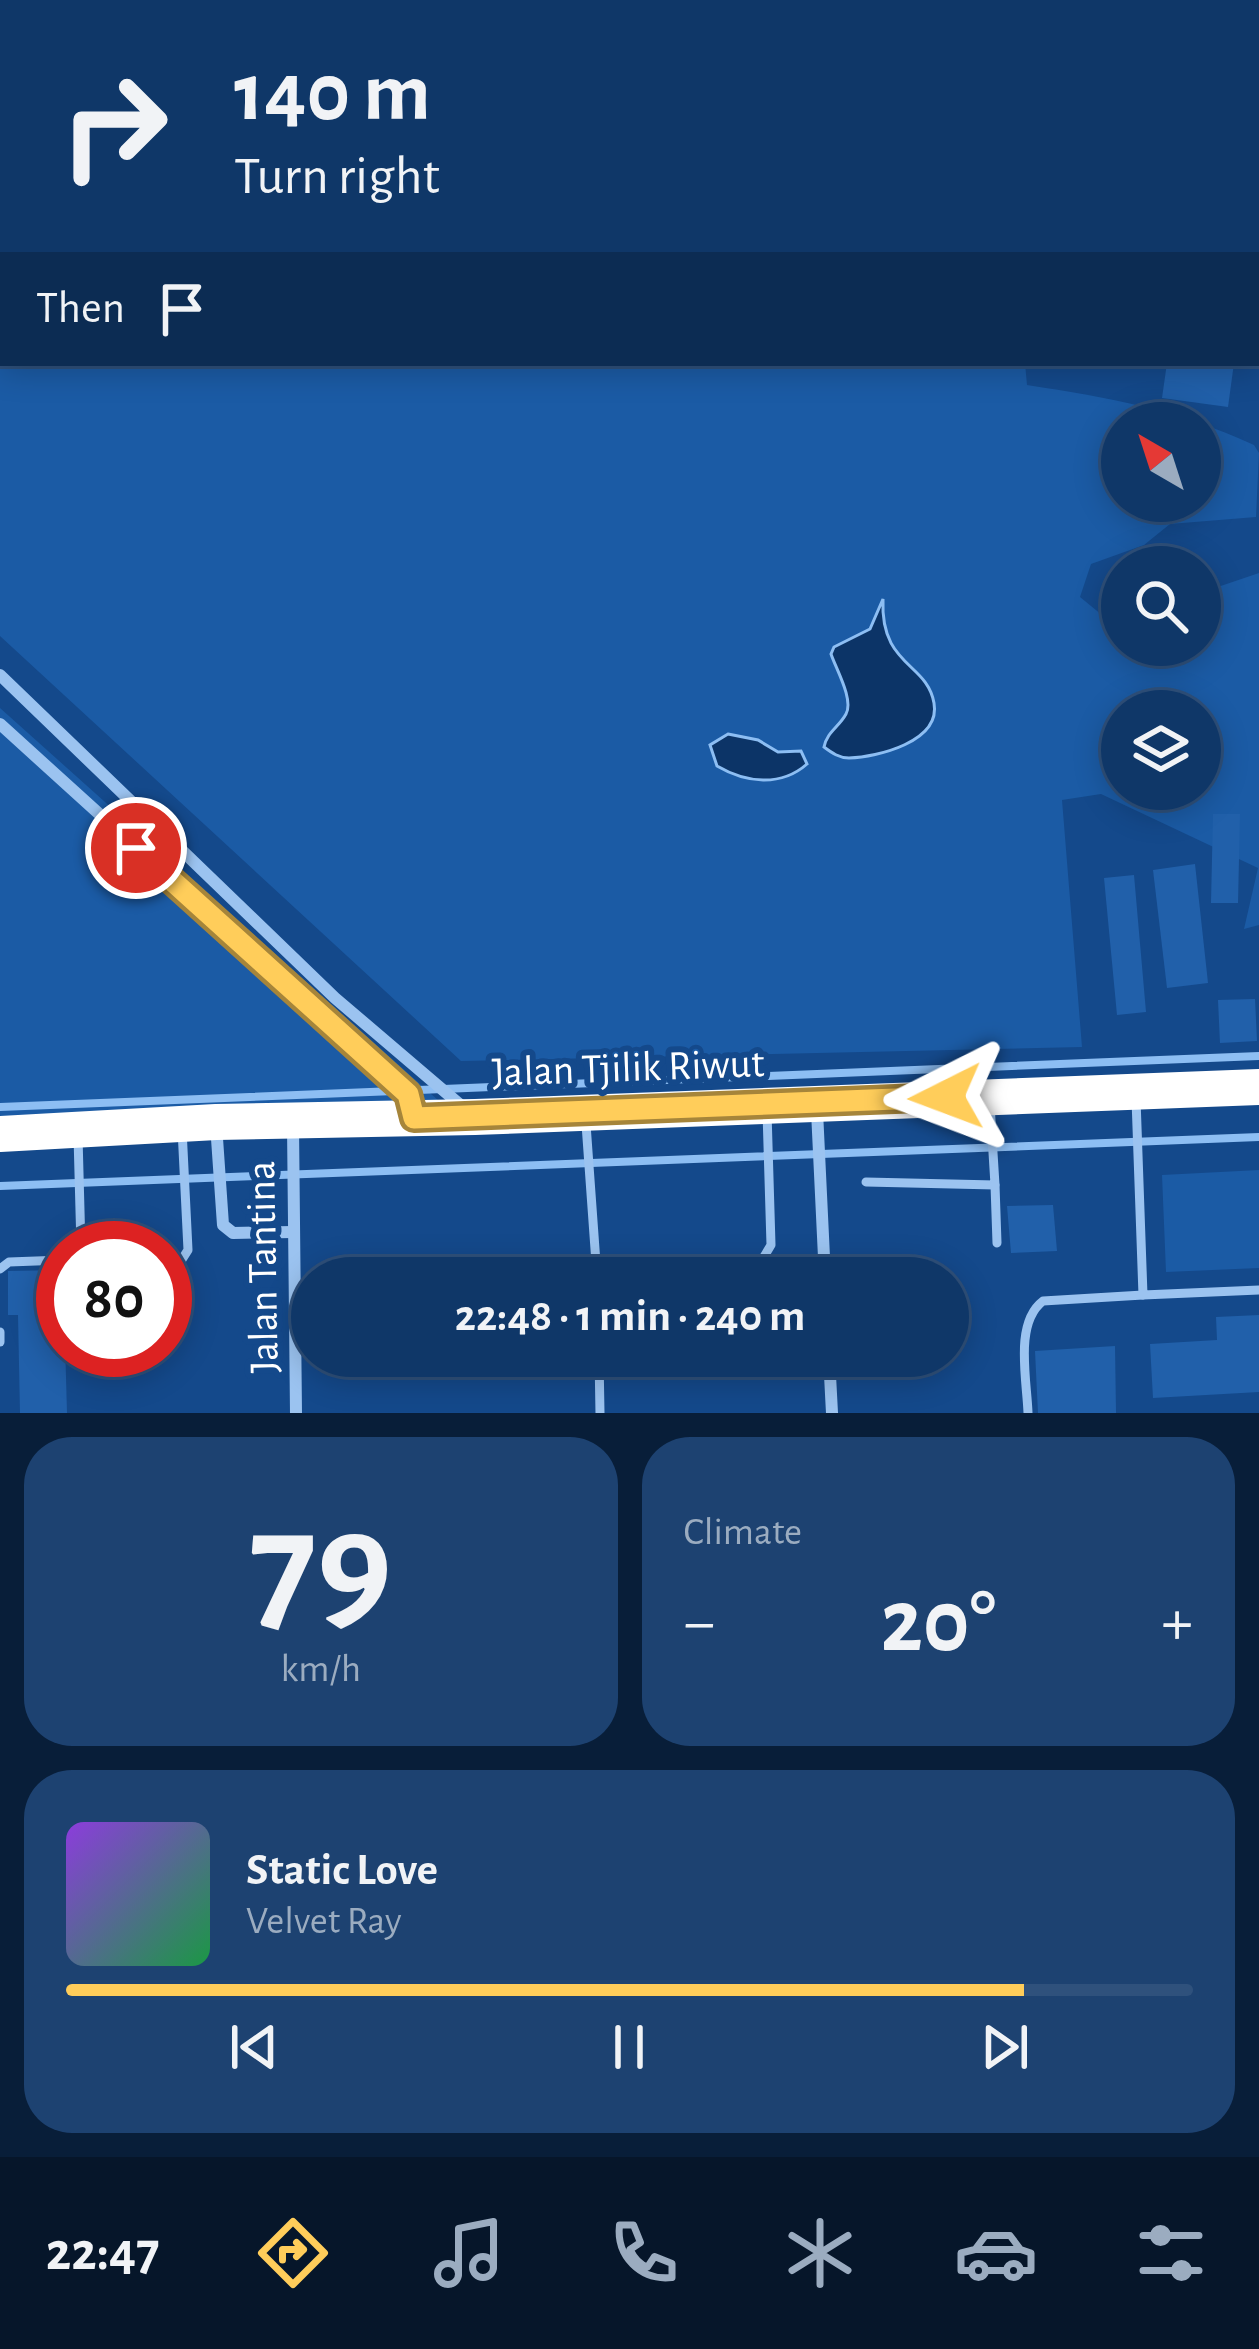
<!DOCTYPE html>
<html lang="en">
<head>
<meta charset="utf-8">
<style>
  body { margin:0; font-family:"Alegreya Sans",sans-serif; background:#1d4271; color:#f1f3f6; height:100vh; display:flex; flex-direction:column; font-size:45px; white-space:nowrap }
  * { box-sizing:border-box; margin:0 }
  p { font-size:39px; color:#9bacc0 }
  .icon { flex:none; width:66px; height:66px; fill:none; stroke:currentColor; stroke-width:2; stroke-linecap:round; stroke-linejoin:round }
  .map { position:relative; height:1413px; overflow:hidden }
  .sheet { display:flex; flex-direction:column; gap:24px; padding:24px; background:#081e39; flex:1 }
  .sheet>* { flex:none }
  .top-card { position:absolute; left:0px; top:0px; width:1260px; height:366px; box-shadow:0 6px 30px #0003,0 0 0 3px #2f517c; background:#0f3768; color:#f1f3f6; overflow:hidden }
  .needle { width:78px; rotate:321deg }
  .fabs { position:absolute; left:1101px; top:402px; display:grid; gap:24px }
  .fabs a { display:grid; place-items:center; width:120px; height:120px; border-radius:50%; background:#0f3768; box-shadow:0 6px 30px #0003,0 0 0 3px #2f517c; font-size:60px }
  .speed { position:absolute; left:36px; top:1221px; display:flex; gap:24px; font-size:60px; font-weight:700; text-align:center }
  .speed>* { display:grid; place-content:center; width:156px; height:156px; border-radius:50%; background:#0f3768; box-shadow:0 6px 30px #0003,0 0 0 3px #2f517c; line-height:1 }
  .speed .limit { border:18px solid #d22; background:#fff; color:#111 }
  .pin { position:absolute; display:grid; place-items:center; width:102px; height:102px; color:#fff; margin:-51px; border:6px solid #fff; border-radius:50%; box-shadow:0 3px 12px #0007 }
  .me { position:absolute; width:132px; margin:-66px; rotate:267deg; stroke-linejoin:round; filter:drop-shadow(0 0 9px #0008) }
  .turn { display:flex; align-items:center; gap:42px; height:252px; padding:0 36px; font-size:54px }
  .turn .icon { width:156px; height:156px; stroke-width:2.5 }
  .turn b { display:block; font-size:84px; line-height:102px }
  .then { display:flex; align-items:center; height:114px; padding:0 36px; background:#0003; gap:24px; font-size:45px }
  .big { font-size:90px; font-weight:700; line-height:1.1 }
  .sheet .widget { flex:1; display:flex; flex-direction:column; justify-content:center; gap:18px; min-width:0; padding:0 42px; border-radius:48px; background:#1d4271 }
  .sheet .dial { align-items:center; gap:0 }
  .dial b { font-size:156px; line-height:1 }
  .song { display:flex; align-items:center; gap:36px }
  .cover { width:144px; height:144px; border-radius:18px; background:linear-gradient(135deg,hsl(270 70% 55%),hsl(140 70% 35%)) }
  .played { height:12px; border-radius:6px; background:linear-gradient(90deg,#ffcd5a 85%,#2f517c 85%) }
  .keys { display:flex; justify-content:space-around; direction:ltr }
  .heat { display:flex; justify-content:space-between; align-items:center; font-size:66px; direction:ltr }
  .sheet .tiles { flex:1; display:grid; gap:24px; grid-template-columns:1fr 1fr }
  .widget:last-child { grid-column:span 2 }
  .trip { position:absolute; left:291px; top:1257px; width:678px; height:120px; border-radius:60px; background:#0f3768; box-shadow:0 6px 30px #0003,0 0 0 3px #2f517c; font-weight:700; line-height:120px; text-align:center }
  .tab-bar { display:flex; height:192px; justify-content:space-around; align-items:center; background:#06162a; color:#9bacc0 }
  .tab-bar .icon { width:84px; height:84px }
  .tab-bar .selected { color:#ffcd5a }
  .tab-bar b { font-size:54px; color:#f1f3f6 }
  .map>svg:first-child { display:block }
  .green { fill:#1b5ba5; fill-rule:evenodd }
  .water { fill:#0c3467; stroke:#8dbef3; stroke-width:3 }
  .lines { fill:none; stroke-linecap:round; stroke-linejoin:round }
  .stream { stroke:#8dbef3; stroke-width:8 }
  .building { fill:#2160aa }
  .lane { stroke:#9bc3f0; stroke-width:9 }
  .street { stroke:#9bc3f0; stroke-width:12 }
  .highway { stroke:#fff; stroke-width:36 }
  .route-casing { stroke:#a6853a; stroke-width:30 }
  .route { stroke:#ffcd5a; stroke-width:21 }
  .labels { text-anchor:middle; stroke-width:12; stroke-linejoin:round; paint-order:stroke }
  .street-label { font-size:42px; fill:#fff; stroke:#14498b }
</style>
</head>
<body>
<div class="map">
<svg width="1259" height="1413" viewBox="0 0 1259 1413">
  <rect width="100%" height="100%" fill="#14498b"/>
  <g class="green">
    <path d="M 0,0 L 994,0 L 994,3 L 3,3 L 3,363 L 1025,363 L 1027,385 C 1111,398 1175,409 1254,445 L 1259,453 L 1256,517 L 1170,524 L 1144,545 L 1091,564 L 1080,597 L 1102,615 L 1122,614 L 1122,645 L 1200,645 L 1200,593 L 1259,573 L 1259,925 L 1244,929 L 1258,868 L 1101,794 L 1062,800 L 1082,1047 L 461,1061 L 0,636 ZM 1122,423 L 1200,423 L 1200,501 L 1122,501 ZM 1122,711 L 1200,711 L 1200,789 L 1122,789 Z"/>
    <polygon points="0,708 449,1110 0,1126"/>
    <polygon points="1259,1170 1259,1268 1166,1272 1162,1175"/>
  </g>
  <g class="water">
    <path d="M 883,599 C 880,667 927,662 934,703 C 941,742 877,757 849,758 C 839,758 832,753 824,747 C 827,732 839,727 846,714 C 854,700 836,669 831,654 L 834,647 L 870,629 Z"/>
    <path d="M 728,734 L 758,740 L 778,752 L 801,751 L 807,764 C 781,787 746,783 717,766 L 710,745 Z"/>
  </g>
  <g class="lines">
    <g class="stream">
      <polyline points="0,1107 1259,1056"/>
      <polyline points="0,1186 1259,1137"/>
    </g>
  </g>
  <g class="building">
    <polygon points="1167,363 1234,363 1228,407 1162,398"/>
    <polygon points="1213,814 1240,814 1238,903 1211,903"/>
    <polygon points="1195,864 1208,983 1167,988 1153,870"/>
    <polygon points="1134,875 1146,1012 1117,1015 1104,878"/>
    <polygon points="1255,999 1257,1041 1220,1043 1218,1000"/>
    <polygon points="1053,1205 1057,1251 1011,1253 1007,1206"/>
    <polygon points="63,1270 67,1413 20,1413 18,1315 8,1315 8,1271"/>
    <polygon points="1259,1315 1259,1392 1153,1398 1150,1344 1217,1340 1216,1317"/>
    <polygon points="1115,1346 1116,1413 1038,1413 1035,1351"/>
  </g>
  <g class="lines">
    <g class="lane">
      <polyline points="1136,1099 1143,1295 1259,1290"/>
      <polyline points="586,1124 596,1263 762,1260 771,1245 767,1112"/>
      <polyline points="78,1136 81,1248"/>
      <polyline points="866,1182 995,1185 990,1104"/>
      <polyline points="995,1185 997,1243"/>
      <polyline points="165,1263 181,1261 188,1250 182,1129"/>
      <polyline points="0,1269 9,1262 63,1260"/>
      <polyline points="0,1332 0,1342"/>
      <polyline points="599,1356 600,1413"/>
      <path d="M 1028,1413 C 1027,1380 1014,1323 1043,1301 L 1143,1295"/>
    </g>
    <g class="street">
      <polyline points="1092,0 1092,3"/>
      <polyline points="1257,254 1259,254"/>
      <polyline points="1257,342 1259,342"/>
      <polyline points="0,675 335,998 464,1108"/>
      <polyline points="0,724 408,1094 414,1111"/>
      <polyline points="817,1111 825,1278"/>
      <polyline points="216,1124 223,1225 233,1233 292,1232"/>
      <polyline points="293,1126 296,1413"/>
      <polyline points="829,1356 832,1413"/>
    </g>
    <polyline class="highway" points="0,1134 216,1122 475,1117 1259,1087"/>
  </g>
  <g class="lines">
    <defs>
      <polyline id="route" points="136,848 408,1094 414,1118 946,1097"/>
    </defs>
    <use href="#route" class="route-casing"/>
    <use href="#route" class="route"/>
  </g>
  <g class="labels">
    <g class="street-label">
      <text transform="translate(628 1066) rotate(-2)" y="15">Jalan Tjilik Riwut</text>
      <text transform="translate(261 1267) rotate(-91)" y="15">Jalan Tantina</text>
    </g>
  </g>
</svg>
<div class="fabs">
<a><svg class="needle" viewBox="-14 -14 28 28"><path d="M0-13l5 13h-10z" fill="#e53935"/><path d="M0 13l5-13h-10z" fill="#9bacc0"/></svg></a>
<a><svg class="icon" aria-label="search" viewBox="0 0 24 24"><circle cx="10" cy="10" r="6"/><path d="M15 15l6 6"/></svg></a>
<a><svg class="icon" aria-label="layers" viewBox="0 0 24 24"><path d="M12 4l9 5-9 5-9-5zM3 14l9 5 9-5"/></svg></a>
</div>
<div class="speed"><div class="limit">80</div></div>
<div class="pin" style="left:136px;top:848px;background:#d93025"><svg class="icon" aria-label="arrive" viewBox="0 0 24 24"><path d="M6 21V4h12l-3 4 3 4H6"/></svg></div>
<svg class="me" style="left:946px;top:1097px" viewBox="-20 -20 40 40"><path d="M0-17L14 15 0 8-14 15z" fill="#ffcd5a" stroke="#fff" stroke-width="4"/></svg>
<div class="trip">22:48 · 1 min · 240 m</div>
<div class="top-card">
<div class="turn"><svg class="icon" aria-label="right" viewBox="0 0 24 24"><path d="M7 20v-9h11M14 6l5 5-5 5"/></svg><div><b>140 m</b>Turn right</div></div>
<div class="then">Then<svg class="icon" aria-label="arrive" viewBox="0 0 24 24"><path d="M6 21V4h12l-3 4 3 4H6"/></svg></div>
</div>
</div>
<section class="sheet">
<div class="tiles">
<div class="widget dial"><b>79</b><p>km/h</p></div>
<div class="widget"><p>Climate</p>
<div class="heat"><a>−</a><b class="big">20°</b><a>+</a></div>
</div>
<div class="widget">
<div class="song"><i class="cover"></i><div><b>Static Love</b><p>Velvet Ray</p></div></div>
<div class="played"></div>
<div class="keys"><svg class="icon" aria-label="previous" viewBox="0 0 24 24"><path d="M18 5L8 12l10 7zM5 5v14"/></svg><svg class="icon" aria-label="pause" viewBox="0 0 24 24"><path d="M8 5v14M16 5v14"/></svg><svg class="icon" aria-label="next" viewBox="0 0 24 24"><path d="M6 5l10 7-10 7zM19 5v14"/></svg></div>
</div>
</div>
</section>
<nav class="tab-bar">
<b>22:47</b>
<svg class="icon selected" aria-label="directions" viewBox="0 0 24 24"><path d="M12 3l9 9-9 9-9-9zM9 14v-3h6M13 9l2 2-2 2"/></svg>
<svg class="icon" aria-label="music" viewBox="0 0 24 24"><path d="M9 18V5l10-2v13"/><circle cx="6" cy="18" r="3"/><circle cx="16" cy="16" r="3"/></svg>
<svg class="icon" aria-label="phone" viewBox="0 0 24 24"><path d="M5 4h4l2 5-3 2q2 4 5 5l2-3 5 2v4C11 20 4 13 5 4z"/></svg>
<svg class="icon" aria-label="climate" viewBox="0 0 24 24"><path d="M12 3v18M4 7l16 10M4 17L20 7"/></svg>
<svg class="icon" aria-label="car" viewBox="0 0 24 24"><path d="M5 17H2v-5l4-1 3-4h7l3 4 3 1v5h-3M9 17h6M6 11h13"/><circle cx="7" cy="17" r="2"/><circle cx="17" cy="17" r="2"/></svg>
<svg class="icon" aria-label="filters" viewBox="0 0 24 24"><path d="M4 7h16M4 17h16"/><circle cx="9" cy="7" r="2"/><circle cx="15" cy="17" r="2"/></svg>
</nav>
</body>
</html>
